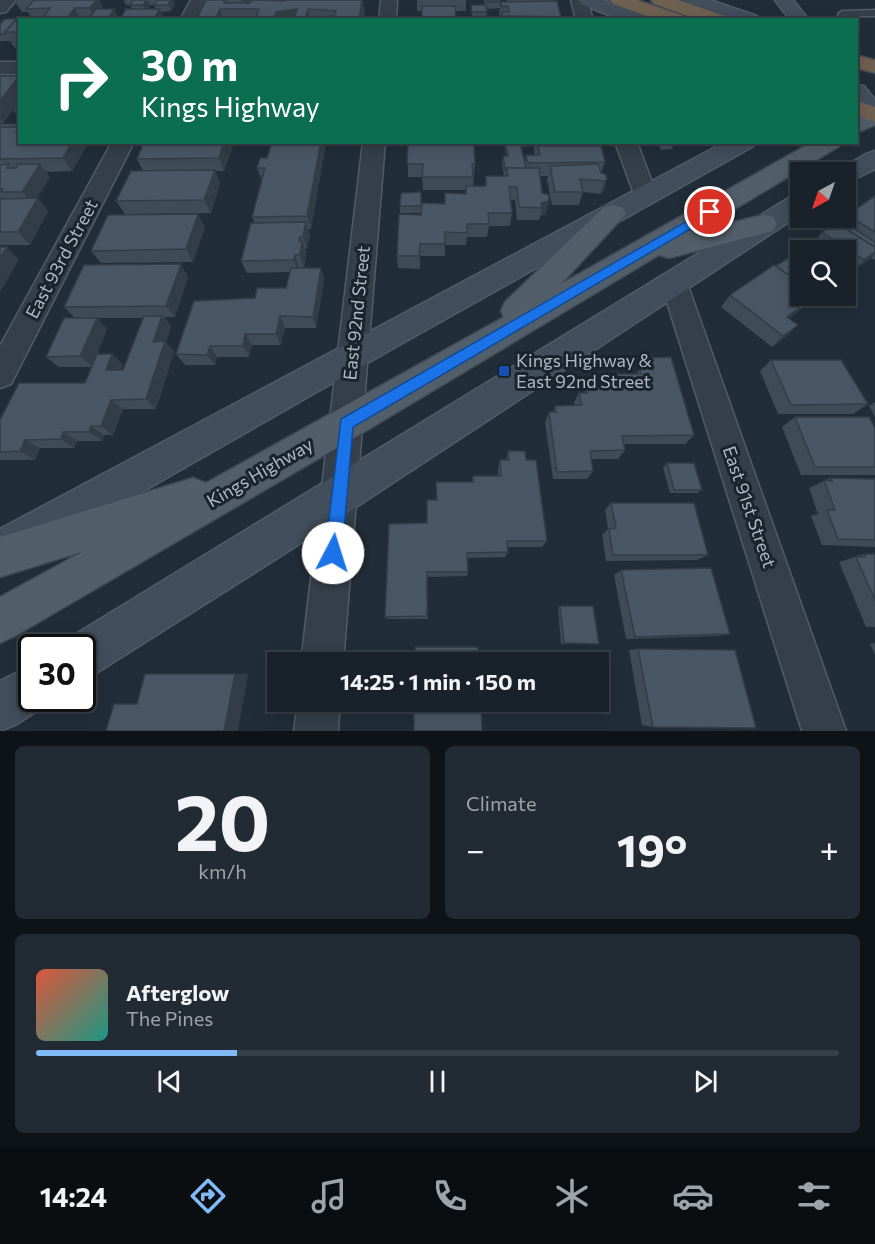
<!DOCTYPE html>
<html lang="en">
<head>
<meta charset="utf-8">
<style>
  body { margin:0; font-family:Commissioner,sans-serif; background:#222a33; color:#f1f3f6; height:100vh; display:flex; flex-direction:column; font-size:22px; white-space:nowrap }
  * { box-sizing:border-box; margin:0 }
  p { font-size:20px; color:#9fa4a9 }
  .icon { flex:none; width:33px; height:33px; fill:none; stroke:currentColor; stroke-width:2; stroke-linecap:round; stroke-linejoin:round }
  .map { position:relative; height:731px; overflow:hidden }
  .sheet { display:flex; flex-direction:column; gap:15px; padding:15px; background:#0e1318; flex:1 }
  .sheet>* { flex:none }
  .banner { position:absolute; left:18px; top:18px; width:840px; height:126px; border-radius:0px; box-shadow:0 3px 15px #0003,0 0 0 2px #373f47; background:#0b6e4f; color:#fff; overflow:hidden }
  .needle { width:39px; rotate:220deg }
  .buttons { position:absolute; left:790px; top:162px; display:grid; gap:12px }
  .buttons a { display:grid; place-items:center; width:66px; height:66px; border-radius:0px; background:#19222b; box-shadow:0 3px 15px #0003,0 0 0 2px #373f47; font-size:30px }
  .speed { position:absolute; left:18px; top:634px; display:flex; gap:12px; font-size:30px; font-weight:700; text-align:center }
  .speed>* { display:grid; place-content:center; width:78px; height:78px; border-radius:50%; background:#19222b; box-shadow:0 3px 15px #0003,0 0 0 2px #373f47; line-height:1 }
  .speed .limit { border:3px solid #111; border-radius:9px; background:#fff; color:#111 }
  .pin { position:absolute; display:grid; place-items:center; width:51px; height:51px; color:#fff; margin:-26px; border:3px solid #fff; border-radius:50%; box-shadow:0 2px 6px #0007 }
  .me { position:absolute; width:66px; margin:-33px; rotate:5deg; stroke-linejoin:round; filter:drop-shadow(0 0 4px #0008) }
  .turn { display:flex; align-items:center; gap:21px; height:126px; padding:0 24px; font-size:27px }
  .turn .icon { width:78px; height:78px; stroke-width:2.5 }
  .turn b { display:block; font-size:42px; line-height:51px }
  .big { font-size:45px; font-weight:700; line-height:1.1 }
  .sheet .card { flex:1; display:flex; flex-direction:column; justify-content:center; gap:9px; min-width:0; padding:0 21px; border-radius:9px; background:#222a33 }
  .sheet .dial { align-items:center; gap:0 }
  .dial b { font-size:78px; line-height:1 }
  .song { display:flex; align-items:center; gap:18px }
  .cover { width:72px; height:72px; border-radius:9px; background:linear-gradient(135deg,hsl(10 70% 55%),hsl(170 70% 35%)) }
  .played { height:6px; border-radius:3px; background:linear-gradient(90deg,#81baf8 25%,#373f47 25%) }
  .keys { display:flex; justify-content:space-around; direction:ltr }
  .heat { display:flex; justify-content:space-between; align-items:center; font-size:33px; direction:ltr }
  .sheet .tiles { flex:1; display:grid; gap:15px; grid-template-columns:1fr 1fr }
  .card:last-child { grid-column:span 2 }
  .trip { position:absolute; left:267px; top:652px; width:342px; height:60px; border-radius:0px; background:#19222b; box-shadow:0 3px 15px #0003,0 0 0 2px #373f47; font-weight:700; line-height:60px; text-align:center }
  .tabs { display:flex; height:96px; justify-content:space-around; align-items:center; background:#0a0e11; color:#9fa4a9 }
  .tabs .icon { width:42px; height:42px }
  .tabs .on { color:#81baf8 }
  .tabs b { font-size:27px; color:#f1f3f6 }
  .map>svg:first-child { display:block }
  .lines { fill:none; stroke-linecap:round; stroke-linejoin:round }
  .lane-casing { stroke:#525c67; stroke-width:3 }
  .street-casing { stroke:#525c67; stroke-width:3 }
  .secondary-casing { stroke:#525c67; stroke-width:3 }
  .primary-casing { stroke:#3e4852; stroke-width:3 }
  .highway-casing { stroke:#3f4954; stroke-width:3 }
  .lane { fill:#343f49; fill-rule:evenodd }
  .street { fill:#343f49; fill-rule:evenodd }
  .secondary { fill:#424e5c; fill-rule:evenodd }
  .primary { fill:#525e69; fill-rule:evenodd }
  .highway { fill:#6f6151; fill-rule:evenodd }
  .wall { fill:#3f4b57; fill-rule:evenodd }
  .shaded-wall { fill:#333d47 }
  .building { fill:#495765; stroke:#333d47; stroke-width:1.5; fill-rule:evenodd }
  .route { fill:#1a73e8; stroke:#114b97; stroke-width:1.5 }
  .transit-dot { fill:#1a4fb4; stroke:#1a242d; stroke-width:2 }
  .labels { text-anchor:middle; stroke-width:6; stroke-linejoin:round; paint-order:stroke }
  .street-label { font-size:18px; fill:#afb9c5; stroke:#1a242d }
  .poi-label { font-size:18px; fill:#afb9c5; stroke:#1a242d; text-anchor:start }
</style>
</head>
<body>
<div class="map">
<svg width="875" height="731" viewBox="0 0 875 731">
  <rect width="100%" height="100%" fill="#212d39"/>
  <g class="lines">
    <defs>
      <polygon id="lane" points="875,10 875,16 847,16 849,20 840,20 838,14 842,11"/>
      <g id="street">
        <polygon points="0,0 16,0 6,12 0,13"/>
        <polygon points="191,0 207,0 197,20 180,20"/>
        <polygon points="381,0 397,0 396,20 379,20"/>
        <polygon points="571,0 587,0 593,20 576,20"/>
        <rect x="0" y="62" width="20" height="12"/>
        <polygon points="112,142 134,142 11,384 0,388 0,346"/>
        <polygon points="363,142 385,142 343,663 301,663"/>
        <polygon points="615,142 637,142 657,196 653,202 645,204 637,202"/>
        <polygon points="674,273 684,276 687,283 846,731 802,731 661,283 664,276"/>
        <polygon points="298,702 340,702 338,731 294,731"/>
      </g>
      <g id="secondary">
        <polygon points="578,0 603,0 646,16 648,20 621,20 581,4"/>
        <polygon points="683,0 710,0 757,16 759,20 731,20 686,4"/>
        <polygon points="775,0 793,0 809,20 790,20"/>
        <path d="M 856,85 L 864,86 L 875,100 L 875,121 C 856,116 856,101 856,85 Z"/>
        <polygon points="725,142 756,142 752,147 399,345 14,565 0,571 0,529"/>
        <polygon points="875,151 875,169 846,183 846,172 835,172 866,154"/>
        <polygon points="801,193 801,214 309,538 98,672 82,678 82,648 63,648 66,640 792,196"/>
        <polygon points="32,665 32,699 51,699 48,704 17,724 0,731 0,681"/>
      </g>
      <g id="primary">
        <polygon points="875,109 875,125 856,133 856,117"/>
        <polygon points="812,142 842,142 838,147 700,230 763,215 773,217 777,224 773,231 669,258 659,255 359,435 15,636 0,643 0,597 84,551 0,577 0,537 193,478 206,483 504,317 501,311 505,302 604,207 613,205 622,207 626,214 561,284"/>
      </g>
      <g id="highway">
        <polygon points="610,0 637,0 684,16 686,20 658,20 613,4"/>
        <polygon points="651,0 678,0 725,16 727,20 699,20 654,4"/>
        <polygon points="856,55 875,60 875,73 856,68"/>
        <polygon points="856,100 875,107 875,122 856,115"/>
      </g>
    </defs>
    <use href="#lane" class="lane-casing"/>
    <use href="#street" class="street-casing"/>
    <use href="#secondary" class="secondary-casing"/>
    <use href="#primary" class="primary-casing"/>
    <use href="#highway" class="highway-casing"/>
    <use href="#lane" class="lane"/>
    <use href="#street" class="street"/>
    <use href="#secondary" class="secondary"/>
    <use href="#primary" class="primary"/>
    <use href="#highway" class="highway"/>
  </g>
  <g class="wall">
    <path d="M 14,0 L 99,0 L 103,9 L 114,9 L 119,19 L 126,9 L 132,9 L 130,5 L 126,5 L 124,0 L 173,0 L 175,5 L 171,11 L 161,12 L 164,20 L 20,20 L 20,51 L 17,51 L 10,41 L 0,41 L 0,24 L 5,19 L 32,18 L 28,12 L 22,12 ZM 150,5 L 154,5 L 156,9 L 148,9 Z"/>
    <polygon points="206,0 363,0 365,15 364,20 196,20"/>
    <rect x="417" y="0" width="49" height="11"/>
    <polygon points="484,0 500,0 500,8 487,9 487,18 472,18 471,5 485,5"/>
    <polygon points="507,0 556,0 561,17 561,20 501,20 499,14 501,2 506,2"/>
    <polygon points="0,76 19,76 20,118 13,110 3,123 0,123"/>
    <polygon points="0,124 20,142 87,145 72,171 46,172 50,177 37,198 48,211 30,245 0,245"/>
    <polygon points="234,142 224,171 215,171 220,183 211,213 125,214 116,201 143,171 137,159"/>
    <polygon points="272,142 326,142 311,229 308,229 310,235 307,249 305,249 306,253 304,268 321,268 324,280 316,328 285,328 281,345 252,345 249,357 217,357 215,365 185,365 176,354 255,298 286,288 290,272 247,273 241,261 255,223 252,217 262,181 257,168 267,158"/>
    <path d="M 404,142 L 501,142 L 500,144 L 474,144 L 475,164 L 473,186 L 485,186 L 486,176 L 504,176 L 502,163 L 503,156 L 506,156 L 504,142 L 599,142 L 598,146 L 605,162 L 601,173 L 607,179 L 603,192 L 600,194 L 583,192 L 579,205 L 552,205 L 547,180 L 548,176 L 540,176 L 546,214 L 540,216 L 539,220 L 517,220 L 515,200 L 511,200 L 512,213 L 510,226 L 489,226 L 487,237 L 467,237 L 466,245 L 445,245 L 445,256 L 420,256 L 420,269 L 398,268 L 397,256 L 421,215 L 465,194 L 465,190 L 423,190 L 422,177 L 408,177 L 408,145 L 405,145 ZM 534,146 L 534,155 L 526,155 L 525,161 L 521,147 Z"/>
    <polygon points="658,142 688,142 687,144 673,146 672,149 661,150"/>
    <polygon points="421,192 421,213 400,213 400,206"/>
    <polygon points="875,196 875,260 871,258 846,276 846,250 801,250 820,296 789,318 787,336 772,347 721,307 730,295 776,266 817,239 822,232 842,221 847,215"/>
    <polygon points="205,227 193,262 101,263 91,251"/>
    <path d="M 188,277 L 175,317 L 164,317 L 171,327 L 166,342 L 174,352 L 156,409 L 123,409 L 113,435 L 104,435 L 102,441 L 77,441 L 74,448 L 40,448 L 35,460 L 0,460 L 0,420 L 85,383 L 92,367 L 59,367 L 46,357 L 75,318 L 64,307 ZM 97,318 L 143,318 L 123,370 L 121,370 L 123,364 L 94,361 L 107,329 Z"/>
    <polygon points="648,358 694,435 685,444 624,444 625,450 618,459 591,459 593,471 587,479 553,479 545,422 549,412 553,412 555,406 575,405 574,403 579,393 584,393 588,386 606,387 610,380 613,380 617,374 636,374 640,369 641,369"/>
    <polygon points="771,360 868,404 853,414 778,414 760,371"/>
    <polygon points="875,402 875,417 869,406"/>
    <polygon points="795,417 875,428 875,475 801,475 782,427"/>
    <polygon points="508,451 526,460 547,541 542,547 507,547 508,552 505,557 468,558 468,572 467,576 427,577 428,619 388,619 385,617 427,523 436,500 472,482 473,476 498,476 498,469 500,460 506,460"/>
    <polygon points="667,463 702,490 697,493 670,493 663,468"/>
    <polygon points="830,478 875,479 875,547 822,545 811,516 818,514 809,488"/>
    <polygon points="611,503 708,555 697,560 606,561 602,535 608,529 605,510"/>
    <polygon points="864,554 875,554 875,627 866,627 839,562"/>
    <polygon points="621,570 730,634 717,636 626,639 614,575"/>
    <polygon points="560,606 599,644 561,644 558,608"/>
    <polygon points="875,643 875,655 870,644"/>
    <polygon points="638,649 653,727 642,725 629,650"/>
  </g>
  <g class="shaded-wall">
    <polygon points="96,0 99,0 107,16 95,20 90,8"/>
    <polygon points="147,0 148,0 150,5 146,11 143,5"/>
    <polygon points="171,0 173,0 175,5 171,11 168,5"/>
    <polygon points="241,0 251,0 251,1 244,9"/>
    <polygon points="270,0 274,0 277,12 297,9 300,20 273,20"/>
    <polygon points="362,0 363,0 365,15 364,20 359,20"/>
    <polygon points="75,8 81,20 66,20"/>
    <polygon points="114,9 120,20 107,20"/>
    <polygon points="160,9 164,20 153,20"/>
    <polygon points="220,9 223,20 216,18"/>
    <polygon points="308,9 310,20 305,19"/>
    <polygon points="19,76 20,101 3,123 0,120 0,101"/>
    <polygon points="72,142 86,142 87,145 72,171 63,158"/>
    <polygon points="224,142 234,142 224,171 219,158"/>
    <polygon points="321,142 326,142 311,229 307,216"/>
    <polygon points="673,142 688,142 687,144 673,146 675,143"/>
    <polygon points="40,164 50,177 33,205 22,192"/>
    <polygon points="215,170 220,183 211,213 204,200"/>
    <polygon points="607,179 603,192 600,194 605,181"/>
    <polygon points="38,198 48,211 30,245 18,232"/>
    <polygon points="549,201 546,214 540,216 542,208 541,203"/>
    <polygon points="198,214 205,227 193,262 186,249"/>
    <polygon points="306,222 310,235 307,249 303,237"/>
    <polygon points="300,237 302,243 302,241 306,253 304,268 300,255 299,241"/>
    <polygon points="7,247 19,260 0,292 0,258"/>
    <polygon points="875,252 875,254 871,258 846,276 846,275"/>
    <polygon points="295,255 299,268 298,272 294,260"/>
    <polygon points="181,264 188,277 175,317 166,306"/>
    <polygon points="321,268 324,280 316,328 313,317"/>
    <polygon points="816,296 820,296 776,328 787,317"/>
    <polygon points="162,316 171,327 166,342 174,352 156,409 146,399 153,342"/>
    <polygon points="280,316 285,328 281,345 276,334"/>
    <polygon points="97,318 107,329 92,367 80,356"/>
    <polygon points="798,325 787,336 772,347 783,336"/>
    <polygon points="245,334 252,345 249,357 243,346"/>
    <polygon points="210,346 217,357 215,365 207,355"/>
    <polygon points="112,354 123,364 117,381 106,370"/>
    <polygon points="111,400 123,409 113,435 101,426"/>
    <polygon points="91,426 104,435 102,441 89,432"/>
    <polygon points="63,432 77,441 74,448 61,439"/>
    <polygon points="25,440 40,448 35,460 20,451"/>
    <polygon points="235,674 248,674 238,731 224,731"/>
  </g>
  <g class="building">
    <polygon points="34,0 96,0 90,8 75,8 66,20 41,20 50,8 26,9"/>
    <polygon points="134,0 147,0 143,5 130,5"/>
    <polygon points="157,0 171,0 168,5 154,5"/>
    <path d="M 206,0 L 226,0 L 224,3 L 250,3 L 251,0 L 285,1 L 285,0 L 362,0 L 359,20 L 196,20 ZM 220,9 L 259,9 L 256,18 L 216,18 ZM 297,9 L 294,19 L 273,19 L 276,12 ZM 308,9 L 336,11 L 334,16 L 329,16 L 328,19 L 305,19 Z"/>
    <rect x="486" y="0" width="14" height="2"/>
    <polygon points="557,1 561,17 502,16 502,12 509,12 508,6 501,6 501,2"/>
    <polygon points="471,5 486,5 487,12 472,12"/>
    <polygon points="422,6 455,6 456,20 422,20"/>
    <polygon points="96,9 114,9 107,20 88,20"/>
    <polygon points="126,9 160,9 153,20 119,20"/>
    <polygon points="32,18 32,20 16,20 5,32 6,34 0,34 0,24 5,19"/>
    <rect x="473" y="18" width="15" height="2"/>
    <polygon points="16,20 20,20 20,32 5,32"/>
    <polygon points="0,76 19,76 0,101"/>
    <polygon points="20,100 20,109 13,109"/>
    <polygon points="0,124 18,124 16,127 0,127"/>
    <polygon points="0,127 20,127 16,132 20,132 20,142 72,142 63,158 0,159"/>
    <polygon points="144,142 224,142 219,158 137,159"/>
    <polygon points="272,142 321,142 307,216 252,217 265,168 257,168 260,158 267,158"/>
    <polygon points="408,142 474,142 475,164 472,164 473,177 422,177 423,164 407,164"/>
    <polygon points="505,142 520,142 526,168 507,168 508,170 505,170 503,156 508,156"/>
    <polygon points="538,146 601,146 605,162 528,163 526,155 540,155"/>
    <polygon points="9,164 7,168 16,168 18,164 40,164 22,192 1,192 3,189 0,189 0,165"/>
    <polygon points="598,164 601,173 606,175 607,179 605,181 580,179 583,192 555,192 550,166"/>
    <polygon points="507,168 539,168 542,193 549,195 549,201 541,203 542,208 519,207 517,187 509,187 512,213 488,213 489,224 467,224 467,233 445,232 445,244 420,244 419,256 397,256 399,214 421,215 422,203 445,204 445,193 466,194 466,186 486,186 486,176 508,176"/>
    <polygon points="215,170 204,200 116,201 131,171"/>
    <polygon points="421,192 421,206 400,206 401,193"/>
    <polygon points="875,196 875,232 847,215"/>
    <polygon points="38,198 18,232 0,232 0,199"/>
    <polygon points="198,214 186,249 91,251 108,215"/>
    <polygon points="842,221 875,242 875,247 838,224"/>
    <polygon points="306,222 303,237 300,237 299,241 302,241 300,255 295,255 294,260 241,261 251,223"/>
    <polygon points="836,223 875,247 875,252 864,260 822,232"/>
    <polygon points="817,239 835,250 801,250 801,284 776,266"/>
    <polygon points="0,247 7,247 0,258"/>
    <polygon points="846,258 858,266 846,275"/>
    <polygon points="181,264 166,306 64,307 84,265"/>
    <polygon points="774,265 801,284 801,296 816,296 787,317 798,325 783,336 730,295"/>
    <polygon points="291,268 321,268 313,317 280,316 276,334 245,334 243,346 210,346 207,355 176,354 194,301 255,298 257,288 286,288"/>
    <polygon points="144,316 162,316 153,342 165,341 146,399 111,400 101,426 91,426 89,432 63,432 61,439 25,440 20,451 0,452 0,420 19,383 85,383 97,354 112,354 106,370 123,370"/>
    <polygon points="64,318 97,318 80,356 46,357"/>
    <polygon points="671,357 694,435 622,436 625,450 590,451 593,471 557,472 549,412 556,412 555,406 582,405 579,393 588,393 588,386 611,387 610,380 619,380 617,374 641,374 640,369 651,368 648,358"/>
    <polygon points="771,360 841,360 868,404 791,405"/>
    <polygon points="795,417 869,417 875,428 875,467 815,467"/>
    <polygon points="508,451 525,451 526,460 536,460 547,541 507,541 508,552 467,553 468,572 427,572 427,616 385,617 389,524 427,523 427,500 437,500 436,482 473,482 473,476 501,476 500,460 509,460"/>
    <polygon points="667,463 694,463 702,490 674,490"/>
    <polygon points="830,478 875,479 875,540 838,539 827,510 835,510 824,480 832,481"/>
    <polygon points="611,503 694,503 708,555 613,555 609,529 616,528"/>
    <polygon points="864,554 875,554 875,600 856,557 865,557"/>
    <polygon points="711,568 730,634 635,637 621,570"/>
    <polygon points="560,606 593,606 599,644 564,643"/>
    <polygon points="415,647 478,647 479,663 415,663"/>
    <polygon points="638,649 735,650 756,728 653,727"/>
    <polygon points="145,674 235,674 224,731 106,731 114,704 137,704"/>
    <polygon points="414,702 481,702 482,731 414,731"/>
  </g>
  <polygon class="route" points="710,208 714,209 714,215 353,427 342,553 339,559 333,562 327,559 325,553 341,419"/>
  <rect class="transit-dot" x="498" y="365" width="12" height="12" rx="3"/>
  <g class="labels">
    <g class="street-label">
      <text transform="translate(62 259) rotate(-62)" y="6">East 93rd Street</text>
      <text transform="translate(357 313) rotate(-84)" y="6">East 92nd Street</text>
      <text transform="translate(260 473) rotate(-30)" y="6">Kings Highway</text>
      <text transform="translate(749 507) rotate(71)" y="6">East 91st Street</text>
    </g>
    <g class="poi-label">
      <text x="516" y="367">Kings Highway &amp;<tspan x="516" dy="21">East 92nd Street</tspan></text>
    </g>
  </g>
</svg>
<div class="buttons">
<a><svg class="needle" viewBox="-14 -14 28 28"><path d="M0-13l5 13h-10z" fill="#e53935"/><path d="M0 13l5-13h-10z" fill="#9fa4a9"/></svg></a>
<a><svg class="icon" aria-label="search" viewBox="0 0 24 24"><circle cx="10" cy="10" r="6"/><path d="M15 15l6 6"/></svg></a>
</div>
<div class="speed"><div class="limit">30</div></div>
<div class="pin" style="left:710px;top:212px;background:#d93025"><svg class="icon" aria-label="arrive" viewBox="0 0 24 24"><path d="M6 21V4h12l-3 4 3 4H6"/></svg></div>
<svg class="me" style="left:333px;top:553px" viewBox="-20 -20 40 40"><circle r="19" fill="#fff"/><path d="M0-13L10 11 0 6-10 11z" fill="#1a73e8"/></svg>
<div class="trip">14:25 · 1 min · 150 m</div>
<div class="banner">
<div class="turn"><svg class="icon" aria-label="right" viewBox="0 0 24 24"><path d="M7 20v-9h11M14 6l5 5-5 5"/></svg><div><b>30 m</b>Kings Highway</div></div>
</div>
</div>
<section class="sheet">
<div class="tiles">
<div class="card dial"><b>20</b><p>km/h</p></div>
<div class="card"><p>Climate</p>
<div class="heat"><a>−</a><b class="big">19°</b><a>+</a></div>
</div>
<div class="card">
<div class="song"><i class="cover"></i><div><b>Afterglow</b><p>The Pines</p></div></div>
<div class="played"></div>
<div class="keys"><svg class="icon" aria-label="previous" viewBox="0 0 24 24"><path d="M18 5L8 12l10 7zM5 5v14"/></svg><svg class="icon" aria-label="pause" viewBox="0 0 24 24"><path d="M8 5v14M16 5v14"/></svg><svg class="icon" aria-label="next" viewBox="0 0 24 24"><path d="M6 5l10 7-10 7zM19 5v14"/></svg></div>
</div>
</div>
</section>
<nav class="tabs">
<b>14:24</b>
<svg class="icon on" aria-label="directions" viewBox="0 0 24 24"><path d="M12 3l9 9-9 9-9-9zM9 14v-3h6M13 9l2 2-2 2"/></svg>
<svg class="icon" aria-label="music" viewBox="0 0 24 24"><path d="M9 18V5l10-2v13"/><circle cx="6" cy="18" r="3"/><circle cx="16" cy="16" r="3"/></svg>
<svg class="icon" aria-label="phone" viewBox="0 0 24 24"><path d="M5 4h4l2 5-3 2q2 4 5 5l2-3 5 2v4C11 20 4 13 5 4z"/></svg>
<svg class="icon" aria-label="climate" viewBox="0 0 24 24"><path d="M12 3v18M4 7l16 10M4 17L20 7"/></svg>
<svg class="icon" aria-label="car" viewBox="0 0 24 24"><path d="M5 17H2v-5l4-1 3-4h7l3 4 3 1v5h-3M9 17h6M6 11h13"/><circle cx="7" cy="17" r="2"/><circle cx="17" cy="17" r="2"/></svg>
<svg class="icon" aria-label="filters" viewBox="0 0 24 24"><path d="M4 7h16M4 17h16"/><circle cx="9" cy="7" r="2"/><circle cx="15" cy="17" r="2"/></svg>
</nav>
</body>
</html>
